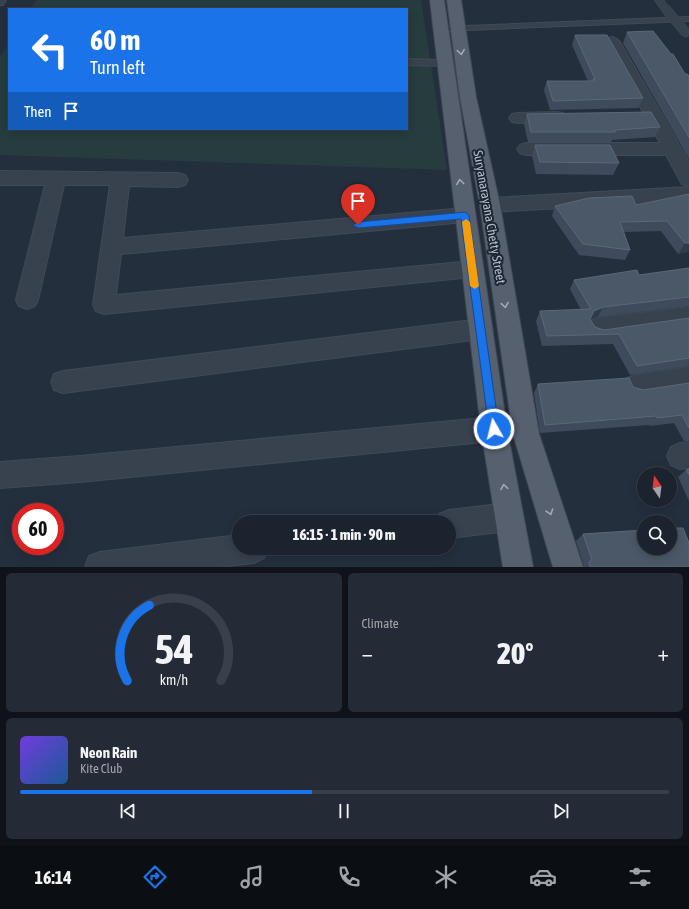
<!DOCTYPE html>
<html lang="en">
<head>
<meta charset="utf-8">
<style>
  body { margin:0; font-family:"Asap Condensed",sans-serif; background:#242b36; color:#f1f3f6; height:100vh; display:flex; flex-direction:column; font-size:15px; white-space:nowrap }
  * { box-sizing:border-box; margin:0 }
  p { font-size:13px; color:#a0a4aa }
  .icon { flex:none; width:22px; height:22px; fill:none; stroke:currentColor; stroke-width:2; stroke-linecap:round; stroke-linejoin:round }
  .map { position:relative; height:567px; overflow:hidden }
  .drawer { display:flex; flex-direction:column; gap:6px; padding:6px; background:#0f1319; flex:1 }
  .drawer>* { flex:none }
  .banner { position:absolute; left:8px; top:8px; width:400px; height:122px; border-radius:0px; box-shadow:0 2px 10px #0003,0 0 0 1px #39404a; background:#1a73e8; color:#fff; overflow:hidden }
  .needle { width:26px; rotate:346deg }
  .buttons { position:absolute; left:637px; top:467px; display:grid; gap:8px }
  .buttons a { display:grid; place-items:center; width:40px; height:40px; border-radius:50%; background:#1b232e; box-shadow:0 2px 10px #0003,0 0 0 1px #39404a; font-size:20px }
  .speed { position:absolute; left:12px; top:503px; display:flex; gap:8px; font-size:20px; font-weight:700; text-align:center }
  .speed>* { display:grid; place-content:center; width:52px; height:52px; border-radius:50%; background:#1b232e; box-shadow:0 2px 10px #0003,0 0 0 1px #39404a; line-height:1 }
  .speed .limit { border:6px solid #d22; background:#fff; color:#111 }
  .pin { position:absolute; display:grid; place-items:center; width:34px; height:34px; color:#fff; margin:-41px -17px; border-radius:50% 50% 50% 0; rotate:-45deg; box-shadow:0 0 4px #0007 }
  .pin .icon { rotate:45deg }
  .me { position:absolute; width:44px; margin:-22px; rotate:352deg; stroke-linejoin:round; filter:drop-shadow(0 0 3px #0008) }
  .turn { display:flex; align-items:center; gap:14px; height:84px; padding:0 16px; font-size:18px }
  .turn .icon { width:52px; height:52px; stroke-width:2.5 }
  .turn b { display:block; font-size:28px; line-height:34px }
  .then { display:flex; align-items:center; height:38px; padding:0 16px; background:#0003; gap:8px; font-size:15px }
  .big { font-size:30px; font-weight:800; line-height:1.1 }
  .drawer .card { flex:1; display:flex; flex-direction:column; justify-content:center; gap:6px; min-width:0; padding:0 14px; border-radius:6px; background:#242b36 }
  .drawer .dial { align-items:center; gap:0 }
  .dial svg { height:104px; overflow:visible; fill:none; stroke:#39404a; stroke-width:7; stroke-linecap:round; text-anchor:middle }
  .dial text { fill:#f1f3f6; stroke:none }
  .song { display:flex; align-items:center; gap:12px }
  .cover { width:48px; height:48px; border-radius:6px; background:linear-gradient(135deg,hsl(260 70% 55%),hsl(210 70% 35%)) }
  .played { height:4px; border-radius:2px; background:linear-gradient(90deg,#1a73e8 45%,#39404a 45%) }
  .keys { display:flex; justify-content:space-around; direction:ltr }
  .heat { display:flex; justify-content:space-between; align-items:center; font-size:22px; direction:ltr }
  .drawer .tiles { flex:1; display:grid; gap:6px; grid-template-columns:1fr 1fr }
  .card:last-child { grid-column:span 2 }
  .trip { position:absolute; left:232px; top:515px; width:224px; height:40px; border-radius:20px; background:#1b232e; box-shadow:0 2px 10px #0003,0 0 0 1px #39404a; font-weight:800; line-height:40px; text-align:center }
  .dock { display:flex; height:64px; justify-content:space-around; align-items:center; background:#0b0e12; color:#a0a4aa }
  .dock .icon { width:28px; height:28px }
  .dock .selected { color:#1a73e8 }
  .dock b { font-size:18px; color:#f1f3f6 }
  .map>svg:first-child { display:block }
  .green { fill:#263c3f }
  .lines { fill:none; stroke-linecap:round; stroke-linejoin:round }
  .lane-casing { stroke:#414a57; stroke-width:2 }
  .street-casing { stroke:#414a57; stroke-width:2 }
  .primary-casing { stroke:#414a57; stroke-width:2 }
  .lane { fill:#38414e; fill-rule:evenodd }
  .street { fill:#38414e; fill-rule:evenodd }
  .primary { fill:#56606e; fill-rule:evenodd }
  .lane-bridge-casing { stroke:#414a57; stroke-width:10; stroke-linecap:butt }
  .lane-bridge { stroke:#38414e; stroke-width:9 }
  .wall { fill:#3f4b5c }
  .shaded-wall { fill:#2f3b4b }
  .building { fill:#4b5868; stroke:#5c6777 }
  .oneway { stroke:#a1aab7 }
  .route { fill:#1a73e8; stroke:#114b97 }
  .slow { fill:#f59e0b }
  .labels { text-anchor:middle; stroke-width:4; stroke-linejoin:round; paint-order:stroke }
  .street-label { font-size:13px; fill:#b4bcc9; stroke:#1d2633 }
</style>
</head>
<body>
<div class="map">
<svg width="689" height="567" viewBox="0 0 689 567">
  <rect width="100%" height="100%" fill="#242f3e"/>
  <polygon class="green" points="36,0 421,0 447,170 0,155 0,57 9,43 9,129 407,129 407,9 30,9"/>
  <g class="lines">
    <defs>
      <g id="lane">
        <polygon points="0,0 6,0 3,5 0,5"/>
        <polygon points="655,0 663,0 669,8 665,10 662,10"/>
        <polygon points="689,17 689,21 441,31 437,29 441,27"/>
        <polygon points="407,59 445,60 449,63 445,66 407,65"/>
      </g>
      <g id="street">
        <polygon points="612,37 617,39 620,42 689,162 689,186 682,184 666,155 526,155 520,153 517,149 520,145 526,143 660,143 604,42 607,39"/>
        <polygon points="557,112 563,113 566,117 563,121 557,122 518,123 512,122 509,118 512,114 518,113"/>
        <polygon points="0,171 178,173 185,175 188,180 185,185 178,187 129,186 123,238 465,208 472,210 475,215 472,220 465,222 121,254 116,295 472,261 480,263 483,269 480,275 472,277 104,314 96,311 93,305 110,185 64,185 38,300 35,306 27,309 19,306 16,300 45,185 0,185"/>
        <polygon points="689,187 689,201 490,212 483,210 480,205 483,200 490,198"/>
        <polygon points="689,307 689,325 598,338 590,335 586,328 590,321 598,318"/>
        <polygon points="481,319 489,322 493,329 489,336 481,339 63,393 54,390 51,382 54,374 63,371"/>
        <polygon points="689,367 689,389 636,397 627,394 624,386 627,378 636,375"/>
        <polygon points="494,417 503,420 507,429 503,438 494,441 80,482 0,488 0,462 80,456"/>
        <polygon points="689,442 689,468 680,469 671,465 667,456 671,447 680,443"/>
        <polygon points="509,503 519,507 523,517 519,527 509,531 449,538 449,522 436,522 439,514 449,510"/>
        <polygon points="239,535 239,548 269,548 264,558 254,563 219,567 85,567 89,556 100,552"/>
      </g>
      <g id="primary">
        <polygon points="430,0 444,0 507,429 533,567 503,567 481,429"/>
        <polygon points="447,0 461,0 476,97 500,205 539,434 583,567 553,567 513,434 480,205 460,97"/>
      </g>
    </defs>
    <use href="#lane" class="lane-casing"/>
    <use href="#street" class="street-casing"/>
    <use href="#primary" class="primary-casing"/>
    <use href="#lane" class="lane"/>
    <use href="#street" class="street"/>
    <use href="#primary" class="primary"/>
    <defs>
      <polyline id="lane-bridge" points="665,8 686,33"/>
    </defs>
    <use href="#lane-bridge" class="lane-bridge-casing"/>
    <use href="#lane-bridge" class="lane-bridge"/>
  </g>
  <g class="wall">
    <polygon points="627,32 685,74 689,76 689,159 623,43"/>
    <polygon points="575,35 643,98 638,108 550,110 544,90 547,81 588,81 572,45"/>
    <polygon points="527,114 660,127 655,137 612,140 611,142 528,142 524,124"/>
    <polygon points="535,145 619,163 613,175 536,174 532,156"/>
    <polygon points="689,194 689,251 678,254 661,231 624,232 630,250 625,260 579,255 552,216 555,206 636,205"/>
    <polygon points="689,268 689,306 598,317 590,320 595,327 604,330 689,318 689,366 630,375 613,344 542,346 536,321 540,311 581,310 570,289 574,280 639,275"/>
    <polygon points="689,383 689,441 684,441 674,423 650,426 649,425 540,433 534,393 538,384 633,387 643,390"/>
    <polygon points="689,469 689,501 678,477 686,470"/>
    <polygon points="583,534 689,567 583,567 584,566 576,541"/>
  </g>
  <g class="shaded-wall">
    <polygon points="685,243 689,243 689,251 678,254"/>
    <polygon points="603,307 598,317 589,320 594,311"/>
  </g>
  <g class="building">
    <polygon points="653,31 671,54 673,54 685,74 687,74 689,76 689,137 627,32"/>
    <polygon points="575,35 607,35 643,98 553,101 547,81 594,81 593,79 595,79"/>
    <polygon points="651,112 660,127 615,130 615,132 531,132 527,114"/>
    <polygon points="535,145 610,145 619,163 540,162"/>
    <polygon points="689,194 689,243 685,243 667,221 620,222 630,250 583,244 555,206 589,198 632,196 636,205"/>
    <polygon points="689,268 689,297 603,307 594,311 590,319 595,327 604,330 689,318 689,358 637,366 619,334 547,336 540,311 591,309 574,280 637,270 639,275"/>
    <polygon points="629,378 633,387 643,390 689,383 689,428 682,415 657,418 656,416 545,425 538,384"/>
    <polygon points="689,469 689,475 686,470"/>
    <polygon points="670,528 683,528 689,543 689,567 590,567 589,562 592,560 583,534 644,530 644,548 670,548"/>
  </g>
  <defs><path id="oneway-chevron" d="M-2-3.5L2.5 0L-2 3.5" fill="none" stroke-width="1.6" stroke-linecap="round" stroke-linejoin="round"/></defs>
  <g class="oneway">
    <use href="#oneway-chevron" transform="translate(461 52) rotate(82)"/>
    <use href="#oneway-chevron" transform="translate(460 182) rotate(-98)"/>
    <use href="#oneway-chevron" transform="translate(505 305) rotate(81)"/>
    <use href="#oneway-chevron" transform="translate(504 487) rotate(-99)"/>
    <use href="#oneway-chevron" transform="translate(550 512) rotate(72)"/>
  </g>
  <polygon class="route" points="465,212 469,215 499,429 498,432 494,434 490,432 489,429 461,219 358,228 353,225 358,222"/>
  <polygon class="slow" points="466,219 470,222 479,286 475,289 470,286 462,222"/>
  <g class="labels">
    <g class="street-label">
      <text transform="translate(490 217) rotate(80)" y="5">Suryanarayana Chetty Street</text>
    </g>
  </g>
</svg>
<div class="buttons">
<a><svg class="needle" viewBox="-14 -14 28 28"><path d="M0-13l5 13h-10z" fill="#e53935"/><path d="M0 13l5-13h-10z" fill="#a0a4aa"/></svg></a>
<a><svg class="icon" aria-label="search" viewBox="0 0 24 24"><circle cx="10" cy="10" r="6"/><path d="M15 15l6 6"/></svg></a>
</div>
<div class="speed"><div class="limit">60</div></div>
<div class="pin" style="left:358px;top:225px;background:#d93025"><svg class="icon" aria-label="arrive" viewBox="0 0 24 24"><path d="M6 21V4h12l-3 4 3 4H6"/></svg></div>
<svg class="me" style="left:494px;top:429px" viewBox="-20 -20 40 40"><circle r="17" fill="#1a73e8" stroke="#fff" stroke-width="3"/><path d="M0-11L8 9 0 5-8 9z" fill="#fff"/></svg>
<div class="trip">16:15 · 1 min · 90 m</div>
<div class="banner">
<div class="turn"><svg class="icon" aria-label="left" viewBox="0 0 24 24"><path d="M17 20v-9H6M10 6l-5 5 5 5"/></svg><div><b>60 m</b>Turn left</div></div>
<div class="then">Then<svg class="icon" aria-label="arrive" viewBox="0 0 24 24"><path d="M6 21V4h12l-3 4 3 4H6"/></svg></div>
</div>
</div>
<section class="drawer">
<div class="tiles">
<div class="card dial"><svg viewBox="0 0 100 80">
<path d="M14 69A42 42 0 1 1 86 69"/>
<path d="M14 69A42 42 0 0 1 31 11" stroke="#1a73e8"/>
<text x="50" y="56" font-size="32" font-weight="700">54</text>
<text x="50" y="72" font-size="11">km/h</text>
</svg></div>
<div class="card"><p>Climate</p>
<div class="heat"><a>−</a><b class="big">20°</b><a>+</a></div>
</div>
<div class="card">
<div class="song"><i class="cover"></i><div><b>Neon Rain</b><p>Kite Club</p></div></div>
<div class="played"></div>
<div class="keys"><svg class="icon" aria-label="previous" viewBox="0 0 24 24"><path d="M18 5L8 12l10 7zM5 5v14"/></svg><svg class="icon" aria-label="pause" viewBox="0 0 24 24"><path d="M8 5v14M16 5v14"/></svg><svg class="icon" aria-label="next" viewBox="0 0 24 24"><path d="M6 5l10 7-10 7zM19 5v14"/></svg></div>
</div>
</div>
</section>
<nav class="dock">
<b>16:14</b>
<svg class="icon selected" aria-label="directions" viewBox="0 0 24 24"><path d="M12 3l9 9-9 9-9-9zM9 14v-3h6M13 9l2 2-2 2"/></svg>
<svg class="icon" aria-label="music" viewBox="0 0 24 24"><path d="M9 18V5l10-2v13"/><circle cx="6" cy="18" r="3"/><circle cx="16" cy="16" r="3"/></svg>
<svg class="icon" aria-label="phone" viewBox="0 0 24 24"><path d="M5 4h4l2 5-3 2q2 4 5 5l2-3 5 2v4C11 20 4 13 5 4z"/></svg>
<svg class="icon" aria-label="climate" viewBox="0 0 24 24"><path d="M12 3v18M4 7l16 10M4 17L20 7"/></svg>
<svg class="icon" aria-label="car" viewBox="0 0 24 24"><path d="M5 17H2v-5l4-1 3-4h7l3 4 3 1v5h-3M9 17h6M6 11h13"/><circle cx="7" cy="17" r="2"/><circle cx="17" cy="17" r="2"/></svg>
<svg class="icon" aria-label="filters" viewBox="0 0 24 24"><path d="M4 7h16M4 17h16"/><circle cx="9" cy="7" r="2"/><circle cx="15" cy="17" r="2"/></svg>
</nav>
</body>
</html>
